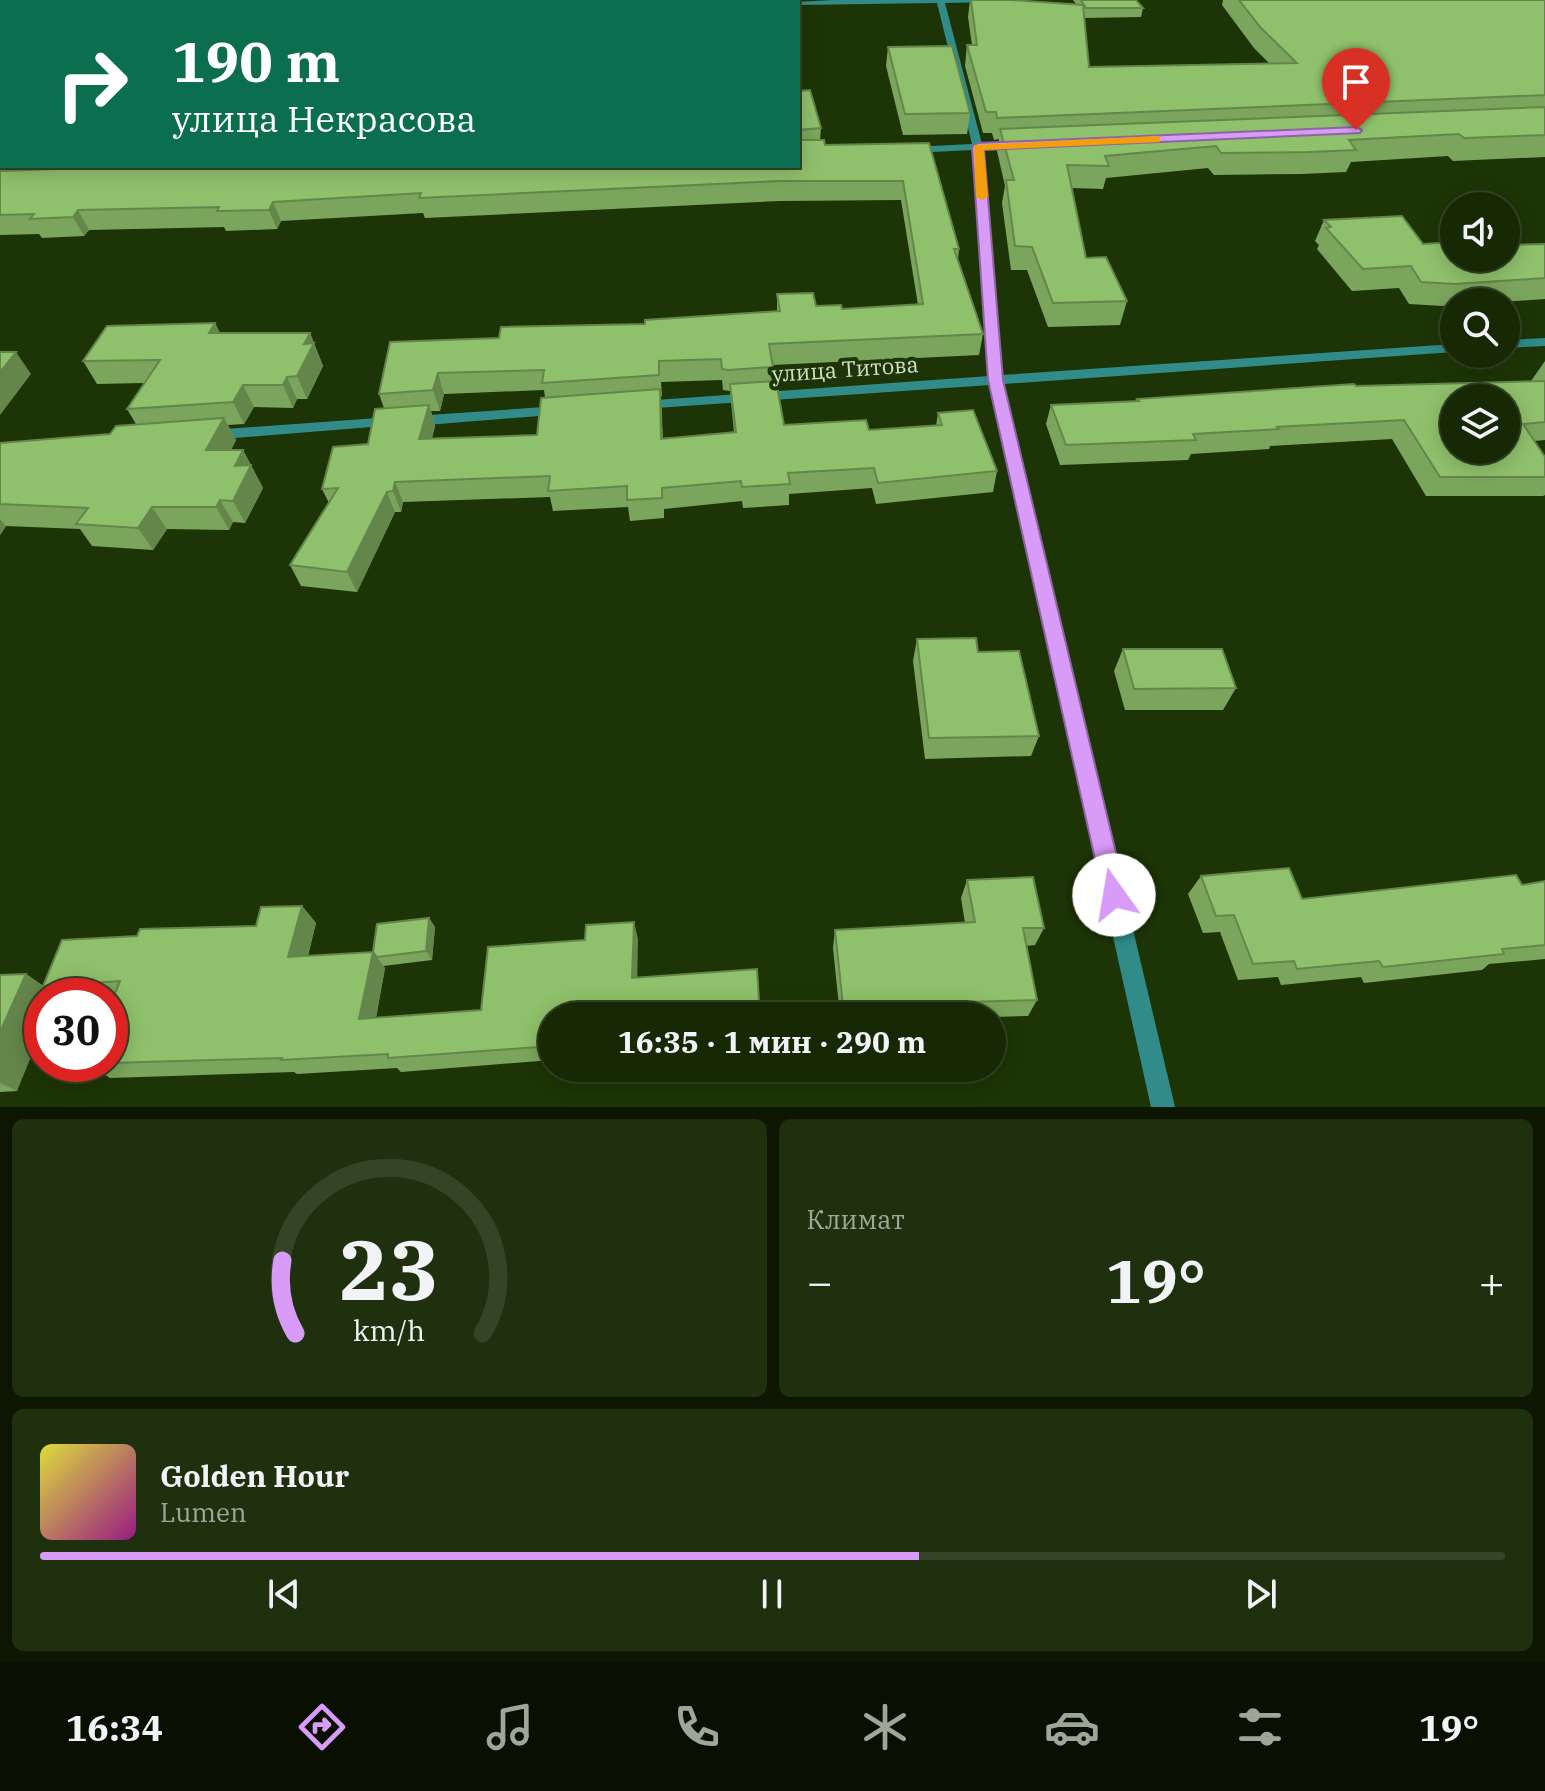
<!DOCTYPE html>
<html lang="ru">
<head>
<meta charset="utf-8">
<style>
  body { margin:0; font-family:"IBM Plex Serif",serif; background:#1f300e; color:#f1f3f6; height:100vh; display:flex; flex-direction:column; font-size:30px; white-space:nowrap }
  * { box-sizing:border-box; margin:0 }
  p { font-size:26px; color:#9ea69a }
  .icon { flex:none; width:44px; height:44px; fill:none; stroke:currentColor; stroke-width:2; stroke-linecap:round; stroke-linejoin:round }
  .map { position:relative; height:1107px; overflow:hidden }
  .drawer { display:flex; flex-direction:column; gap:12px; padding:12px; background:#0c1602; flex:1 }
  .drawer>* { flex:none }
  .top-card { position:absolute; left:0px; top:0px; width:800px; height:168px; box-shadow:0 4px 20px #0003,0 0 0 2px #354426; background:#0b6e4f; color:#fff; overflow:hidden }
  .buttons { position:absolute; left:1440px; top:192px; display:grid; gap:16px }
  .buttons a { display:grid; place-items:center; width:80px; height:80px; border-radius:50%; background:#162804; box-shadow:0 4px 20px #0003,0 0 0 2px #354426; font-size:40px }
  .speed { position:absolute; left:24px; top:978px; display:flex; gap:16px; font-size:40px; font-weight:700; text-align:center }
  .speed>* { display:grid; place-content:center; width:104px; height:104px; border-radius:50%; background:#162804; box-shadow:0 4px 20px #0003,0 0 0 2px #354426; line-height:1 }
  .speed .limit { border:12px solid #d22; background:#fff; color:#111 }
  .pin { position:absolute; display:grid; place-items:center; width:68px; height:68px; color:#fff; margin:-82px -34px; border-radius:50% 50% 50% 0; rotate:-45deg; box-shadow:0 0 8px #0007 }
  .pin .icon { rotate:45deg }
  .me { position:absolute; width:88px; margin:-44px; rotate:347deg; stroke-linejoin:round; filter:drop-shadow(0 0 6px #0008) }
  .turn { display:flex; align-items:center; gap:28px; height:168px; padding:0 40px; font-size:36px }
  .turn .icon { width:104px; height:104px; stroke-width:2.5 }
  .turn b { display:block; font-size:56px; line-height:68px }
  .big { font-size:60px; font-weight:700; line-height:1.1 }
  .drawer .widget { flex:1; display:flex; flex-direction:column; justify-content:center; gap:12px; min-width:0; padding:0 28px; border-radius:12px; background:#1f300e }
  .drawer .dial { align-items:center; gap:0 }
  .dial svg { height:208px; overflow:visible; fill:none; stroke:#354426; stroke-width:7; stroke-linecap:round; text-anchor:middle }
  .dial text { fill:#f1f3f6; stroke:none }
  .song { display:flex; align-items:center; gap:24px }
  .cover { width:96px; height:96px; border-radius:12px; background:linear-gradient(135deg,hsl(60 70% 55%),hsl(310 70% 35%)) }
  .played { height:8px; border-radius:4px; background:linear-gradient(90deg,#d89bf8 60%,#354426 60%) }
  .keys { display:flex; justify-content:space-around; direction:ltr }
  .heat { display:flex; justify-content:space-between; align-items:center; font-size:44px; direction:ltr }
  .drawer .tiles { flex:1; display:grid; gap:12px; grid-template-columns:1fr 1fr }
  .widget:last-child { grid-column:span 2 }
  .trip { position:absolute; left:538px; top:1002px; width:468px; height:80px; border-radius:40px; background:#162804; box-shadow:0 4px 20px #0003,0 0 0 2px #354426; font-weight:700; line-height:80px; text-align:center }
  .tab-bar { display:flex; height:128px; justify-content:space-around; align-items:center; background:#091002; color:#9ea69a }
  .tab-bar .icon { width:56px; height:56px }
  .tab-bar .active { color:#d89bf8 }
  .tab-bar b { font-size:36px; color:#f1f3f6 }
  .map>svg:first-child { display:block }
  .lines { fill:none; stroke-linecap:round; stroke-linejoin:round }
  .minor { fill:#308b89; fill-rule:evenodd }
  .tertiary { fill:#308b89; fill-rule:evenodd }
  .wall { fill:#7ba55c; fill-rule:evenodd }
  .shaded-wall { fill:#64864b }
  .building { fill:#8fc06b; stroke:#64864b; stroke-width:2; fill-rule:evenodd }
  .route { fill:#d89bf8; stroke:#8c65a1; stroke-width:2 }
  .slow { fill:#f59e0b }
  .labels { text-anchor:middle; stroke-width:8; stroke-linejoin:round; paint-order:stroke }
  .street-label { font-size:22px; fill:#d0e0c6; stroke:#1d3506 }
</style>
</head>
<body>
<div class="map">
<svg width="1545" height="1107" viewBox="0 0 1545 1107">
  <rect width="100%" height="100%" fill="#1d3506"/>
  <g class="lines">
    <g class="minor">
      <polygon points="833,0 999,0 995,2 945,3 982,144 1020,142 1025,145 1020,148 983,150 1002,375 1454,344 1454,352 1004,384 1175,1107 1151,1107 990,385 642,409 635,405 642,401 989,376 973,150 911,153 906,150 911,147 972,144 937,3 798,5 798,2 795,2"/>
      <polygon points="1545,338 1545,346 1506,348 1506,340"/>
      <polygon points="559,406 564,408 566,411 564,414 414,426 407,421 414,416"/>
      <polygon points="391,417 398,422 396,425 211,440 204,435 211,430"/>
    </g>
    <polygon class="tertiary" points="2,95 2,101 0,102 0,96"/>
  </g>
  <g class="wall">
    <polygon points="2,0 449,0 449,2 2,2 2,59 0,59 0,2"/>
    <polygon points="970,0 1013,0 1076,4 1073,0 1136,0 1143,8 1141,17 1084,18 1089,67 1269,63 1254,48 1222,5 1223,0 1545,0 1545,157 1453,161 1448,156 1351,162 1346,172 1301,174 1214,175 1208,168 1106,178 1103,189 1072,188 1086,258 1127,301 1120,325 1048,327 1027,270 1011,270 1002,203 1005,186 997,151 999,139 994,140 992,133 983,133 965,66 967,45 972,45 968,17"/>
    <polygon points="888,47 970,113 967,134 903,135 886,66"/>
    <path d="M 798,91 L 821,128 L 820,140 L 825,145 L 929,143 L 959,249 L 958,259 L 983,334 L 979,355 L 773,365 L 773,381 L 784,425 L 869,430 L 936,426 L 938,413 L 997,471 L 993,492 L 876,504 L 872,488 L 789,494 L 789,505 L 743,508 L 742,501 L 664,509 L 664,518 L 630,521 L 628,507 L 553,511 L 550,497 L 403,502 L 401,512 L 395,512 L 357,592 L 301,586 L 290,565 L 329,503 L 322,489 L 368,444 L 384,408 L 379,394 L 499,338 L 777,311 L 777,294 L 816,306 L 842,309 L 918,305 L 901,200 L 780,201 L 425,218 L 423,213 L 281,221 L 277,229 L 226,231 L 224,227 L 89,230 L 84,236 L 42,238 L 39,234 L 0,235 L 0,125 L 2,125 L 2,166 L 798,166 ZM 722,380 L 723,390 L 730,391 L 734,432 L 663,438 L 660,396 L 662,396 L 661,382 ZM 544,390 L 545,397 L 537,435 L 432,438 L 435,426 L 431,411 L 440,411 L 444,394 Z"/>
    <polygon points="1324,220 1423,244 1507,246 1545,244 1545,299 1502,302 1454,302 1454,305 1443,306 1409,304 1399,288 1352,291 1317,249 1319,245 1315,241"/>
    <polygon points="215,323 220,333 310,333 323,366 307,399 297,399 293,408 254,407 244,424 228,425 236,440 231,450 243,450 263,488 245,523 233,522 229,530 167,529 153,550 92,546 80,529 6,526 0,535 0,443 110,434 136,424 127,409 144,383 97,384 83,361"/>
    <polygon points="1545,361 1545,440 1534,441 1545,457 1545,495 1543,496 1426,496 1392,439 1270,446 1269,449 1191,454 1188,460 1060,465 1046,424 1051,405 1136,401 1137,399 1356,386 1531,381"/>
    <polygon points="917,639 978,652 1039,736 1031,756 925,759 913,661"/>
    <polygon points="1123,649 1236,688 1223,710 1125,710 1114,671"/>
    <polygon points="1201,876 1302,899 1522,885 1545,881 1545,959 1489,964 1482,970 1364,983 1361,977 1281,985 1278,977 1238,980 1220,932 1203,933 1188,894"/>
    <polygon points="967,880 1044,928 1035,945 1026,946 1037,1000 1028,1016 992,1017 992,1016 840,1016 833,948 835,930 965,923 961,898"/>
    <polygon points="302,906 316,923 308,956 373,952 429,918 435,927 432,960 383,966 385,968 376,1018 481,1010 638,939 552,1016 552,1060 401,1072 397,1068 297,1074 294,1072 110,1078 88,1064 110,1064 110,1006 113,999 110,999 110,996 42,996 17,1091 0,1092 0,975 26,974 43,986 137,936 256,926"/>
  </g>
  <g class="shaded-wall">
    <polygon points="437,0 449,0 449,2 436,2"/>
    <polygon points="273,202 281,221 277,229 269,210"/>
    <polygon points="78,210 89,230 84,236 73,217"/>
    <polygon points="215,323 226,346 209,333"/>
    <polygon points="310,333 323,366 307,399 297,376 304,344"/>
    <polygon points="16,352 31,374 0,415 0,372"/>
    <polygon points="438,373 444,394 440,411 433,390"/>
    <polygon points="287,377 297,399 293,408 283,385"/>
    <polygon points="243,385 254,407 244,424 233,402"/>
    <polygon points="660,389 662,410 663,460 661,439"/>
    <polygon points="429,405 435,426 426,460 419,439"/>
    <polygon points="224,418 236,440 219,472 206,450"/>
    <polygon points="243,450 263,488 245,523 233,501 235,466"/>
    <polygon points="395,482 403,502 401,512 393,491"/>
    <polygon points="387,492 395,512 357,592 347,572"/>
    <polygon points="220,500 233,522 229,530 216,507"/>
    <polygon points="152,507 167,529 153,550 138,528"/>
    <polygon points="0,519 6,526 0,535"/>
    <polygon points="302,906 316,923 303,973 288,957"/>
    <polygon points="429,918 435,927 432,960 426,951"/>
    <polygon points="634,922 638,939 637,993 632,978"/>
    <polygon points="373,952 385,968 373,1034 359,1019"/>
    <polygon points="26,974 57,995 42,996 42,1030 17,1091 0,1083 0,1032"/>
  </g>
  <g class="building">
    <polygon points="2,0 437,0 436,2 2,2 2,37 0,37 0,2"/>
    <rect x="610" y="0" width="92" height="2"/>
    <polygon points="971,0 1012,0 1083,5 1089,67 1297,63 1261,28 1239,0 1545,0 1545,95 997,118 996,112 986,112 967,45 977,45"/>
    <polygon points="1081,0 1136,0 1143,8 1086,8"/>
    <polygon points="952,46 970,113 905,114 888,47"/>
    <polygon points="810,90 821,128 798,130 798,91"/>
    <polygon points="1545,107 1545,135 1464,138 1459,134 1349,140 1356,150 1310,152 1221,153 1216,146 1105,156 1109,166 1067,165 1086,258 1106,257 1127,301 1053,303 1032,247 1015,246 1006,180 1014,180 1000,129"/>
    <rect x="0" y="125" width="2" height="34"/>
    <polygon points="798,140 824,140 825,145 929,143 959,249 954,249 983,334 769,344 773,367 728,370 722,369 721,359 659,361 659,375 542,383 544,370 438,373 433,390 379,394 390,342 499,338 501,327 645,324 645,320 780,311 777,294 813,293 816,306 841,305 842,309 923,304 903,181 780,181 419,198 421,193 273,202 269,210 217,211 219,207 78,210 73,217 30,219 34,214 0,215 0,171 140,166 798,166"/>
    <polygon points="1402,216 1423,244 1454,242 1454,258 1506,258 1506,245 1545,244 1545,278 1455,284 1421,282 1411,266 1363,269 1326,228 1331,227 1324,220"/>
    <polygon points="215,323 209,333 310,333 304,344 314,343 297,376 287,377 283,385 243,385 233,402 127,409 160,360 83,361 107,326"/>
    <polygon points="0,352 16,352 0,372"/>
    <polygon points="776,381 784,425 866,420 869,430 942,425 938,413 973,410 997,471 878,483 874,468 788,473 790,484 742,487 741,481 662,488 662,498 627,500 627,486 548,491 550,476 395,482 393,491 387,492 347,572 290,565 338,488 322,489 333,447 368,444 375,409 429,405 419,439 537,435 541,398 660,389 661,439 736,432 730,384"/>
    <path d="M 1545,381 L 1545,422 L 1523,424 L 1545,457 L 1545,477 L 1440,477 L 1404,420 L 1277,427 L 1279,429 L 1193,434 L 1196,440 L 1066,445 L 1051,405 L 1139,401 L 1137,399 L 1354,384 L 1356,386 ZM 1454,398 L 1506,398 L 1506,450 L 1454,450 Z"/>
    <polygon points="224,418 206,450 243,450 235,466 251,465 233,501 220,500 216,507 152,507 138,528 76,524 88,508 0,504 0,443 110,434 116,426"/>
    <polygon points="976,638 978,652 1019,651 1039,736 929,738 917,639"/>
    <polygon points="1123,649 1222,649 1236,688 1134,689"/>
    <polygon points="1289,868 1302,899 1516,875 1522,885 1545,881 1545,945 1502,949 1504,954 1383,967 1379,961 1297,969 1294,961 1253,964 1234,915 1216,916 1201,876"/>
    <polygon points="1033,877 1044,928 1023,928 1037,1000 935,1003 936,1010 844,1015 835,930 975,922 967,880"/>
    <polygon points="302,906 288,957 373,952 359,1019 481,1010 488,947 585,940 586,925 634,922 632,978 757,969 760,1016 552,1016 552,1046 388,1058 388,1054 281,1060 282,1058 110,1063 110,1006 120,981 43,986 62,940 137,936 140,929 256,926 261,907"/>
    <polygon points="429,918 426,951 377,957 373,952 377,924"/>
    <polygon points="26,974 0,1032 0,975"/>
  </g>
  <polygon class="route" points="1356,127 1362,130 1360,133 984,150 1003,380 1126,895 1123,903 1114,906 1106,903 1103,895 988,380 972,147 978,143"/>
  <polygon class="slow" points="1156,136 1160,137 1160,142 984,150 988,197 982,200 976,197 974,145"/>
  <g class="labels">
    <g class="street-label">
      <text transform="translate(845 369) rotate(-4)" y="8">улица Титова</text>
    </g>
  </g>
</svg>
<div class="buttons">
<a><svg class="icon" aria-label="sound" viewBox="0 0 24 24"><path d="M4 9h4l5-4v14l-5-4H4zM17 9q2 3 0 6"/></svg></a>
<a><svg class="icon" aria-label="search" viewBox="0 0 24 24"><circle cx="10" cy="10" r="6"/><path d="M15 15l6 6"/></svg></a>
<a><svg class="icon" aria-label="layers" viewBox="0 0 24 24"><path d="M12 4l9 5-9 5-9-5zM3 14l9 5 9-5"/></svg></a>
</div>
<div class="speed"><div class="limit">30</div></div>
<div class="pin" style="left:1356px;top:130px;background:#d93025"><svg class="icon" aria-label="arrive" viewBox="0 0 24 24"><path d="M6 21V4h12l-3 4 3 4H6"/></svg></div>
<svg class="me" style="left:1114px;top:895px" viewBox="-20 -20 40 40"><circle r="19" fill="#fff"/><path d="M0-13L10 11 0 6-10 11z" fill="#d89bf8"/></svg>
<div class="trip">16:35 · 1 мин · 290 m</div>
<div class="top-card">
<div class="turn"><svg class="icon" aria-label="right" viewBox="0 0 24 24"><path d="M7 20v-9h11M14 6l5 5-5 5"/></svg><div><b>190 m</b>улица Некрасова</div></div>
</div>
</div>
<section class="drawer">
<div class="tiles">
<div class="widget dial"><svg viewBox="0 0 100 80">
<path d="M14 69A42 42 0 1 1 86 69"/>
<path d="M14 69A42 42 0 0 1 9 41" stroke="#d89bf8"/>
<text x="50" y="56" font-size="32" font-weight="700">23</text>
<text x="50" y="72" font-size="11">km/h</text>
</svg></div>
<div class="widget"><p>Климат</p>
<div class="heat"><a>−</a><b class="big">19°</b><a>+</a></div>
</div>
<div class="widget">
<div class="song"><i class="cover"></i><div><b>Golden Hour</b><p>Lumen</p></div></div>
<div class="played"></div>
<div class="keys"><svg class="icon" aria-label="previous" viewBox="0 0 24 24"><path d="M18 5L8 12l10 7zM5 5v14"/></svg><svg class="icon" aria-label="pause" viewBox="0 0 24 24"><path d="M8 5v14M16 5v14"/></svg><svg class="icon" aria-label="next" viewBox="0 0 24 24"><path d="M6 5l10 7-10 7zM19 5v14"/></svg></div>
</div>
</div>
</section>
<nav class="tab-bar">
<b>16:34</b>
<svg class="icon active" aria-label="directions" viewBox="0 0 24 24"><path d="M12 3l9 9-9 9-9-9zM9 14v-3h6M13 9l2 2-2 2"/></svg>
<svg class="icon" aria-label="music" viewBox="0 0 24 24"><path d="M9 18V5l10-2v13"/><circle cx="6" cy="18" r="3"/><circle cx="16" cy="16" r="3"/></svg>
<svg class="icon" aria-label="phone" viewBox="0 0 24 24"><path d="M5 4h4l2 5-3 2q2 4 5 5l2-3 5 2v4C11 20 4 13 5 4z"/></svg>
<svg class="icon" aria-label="climate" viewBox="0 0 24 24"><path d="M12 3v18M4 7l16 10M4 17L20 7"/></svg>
<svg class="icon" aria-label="car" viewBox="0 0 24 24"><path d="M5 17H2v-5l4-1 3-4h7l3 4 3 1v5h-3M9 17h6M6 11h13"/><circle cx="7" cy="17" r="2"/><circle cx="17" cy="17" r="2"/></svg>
<svg class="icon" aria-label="filters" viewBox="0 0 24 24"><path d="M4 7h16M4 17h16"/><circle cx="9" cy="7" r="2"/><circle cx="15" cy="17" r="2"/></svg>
<b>19°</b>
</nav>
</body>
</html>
